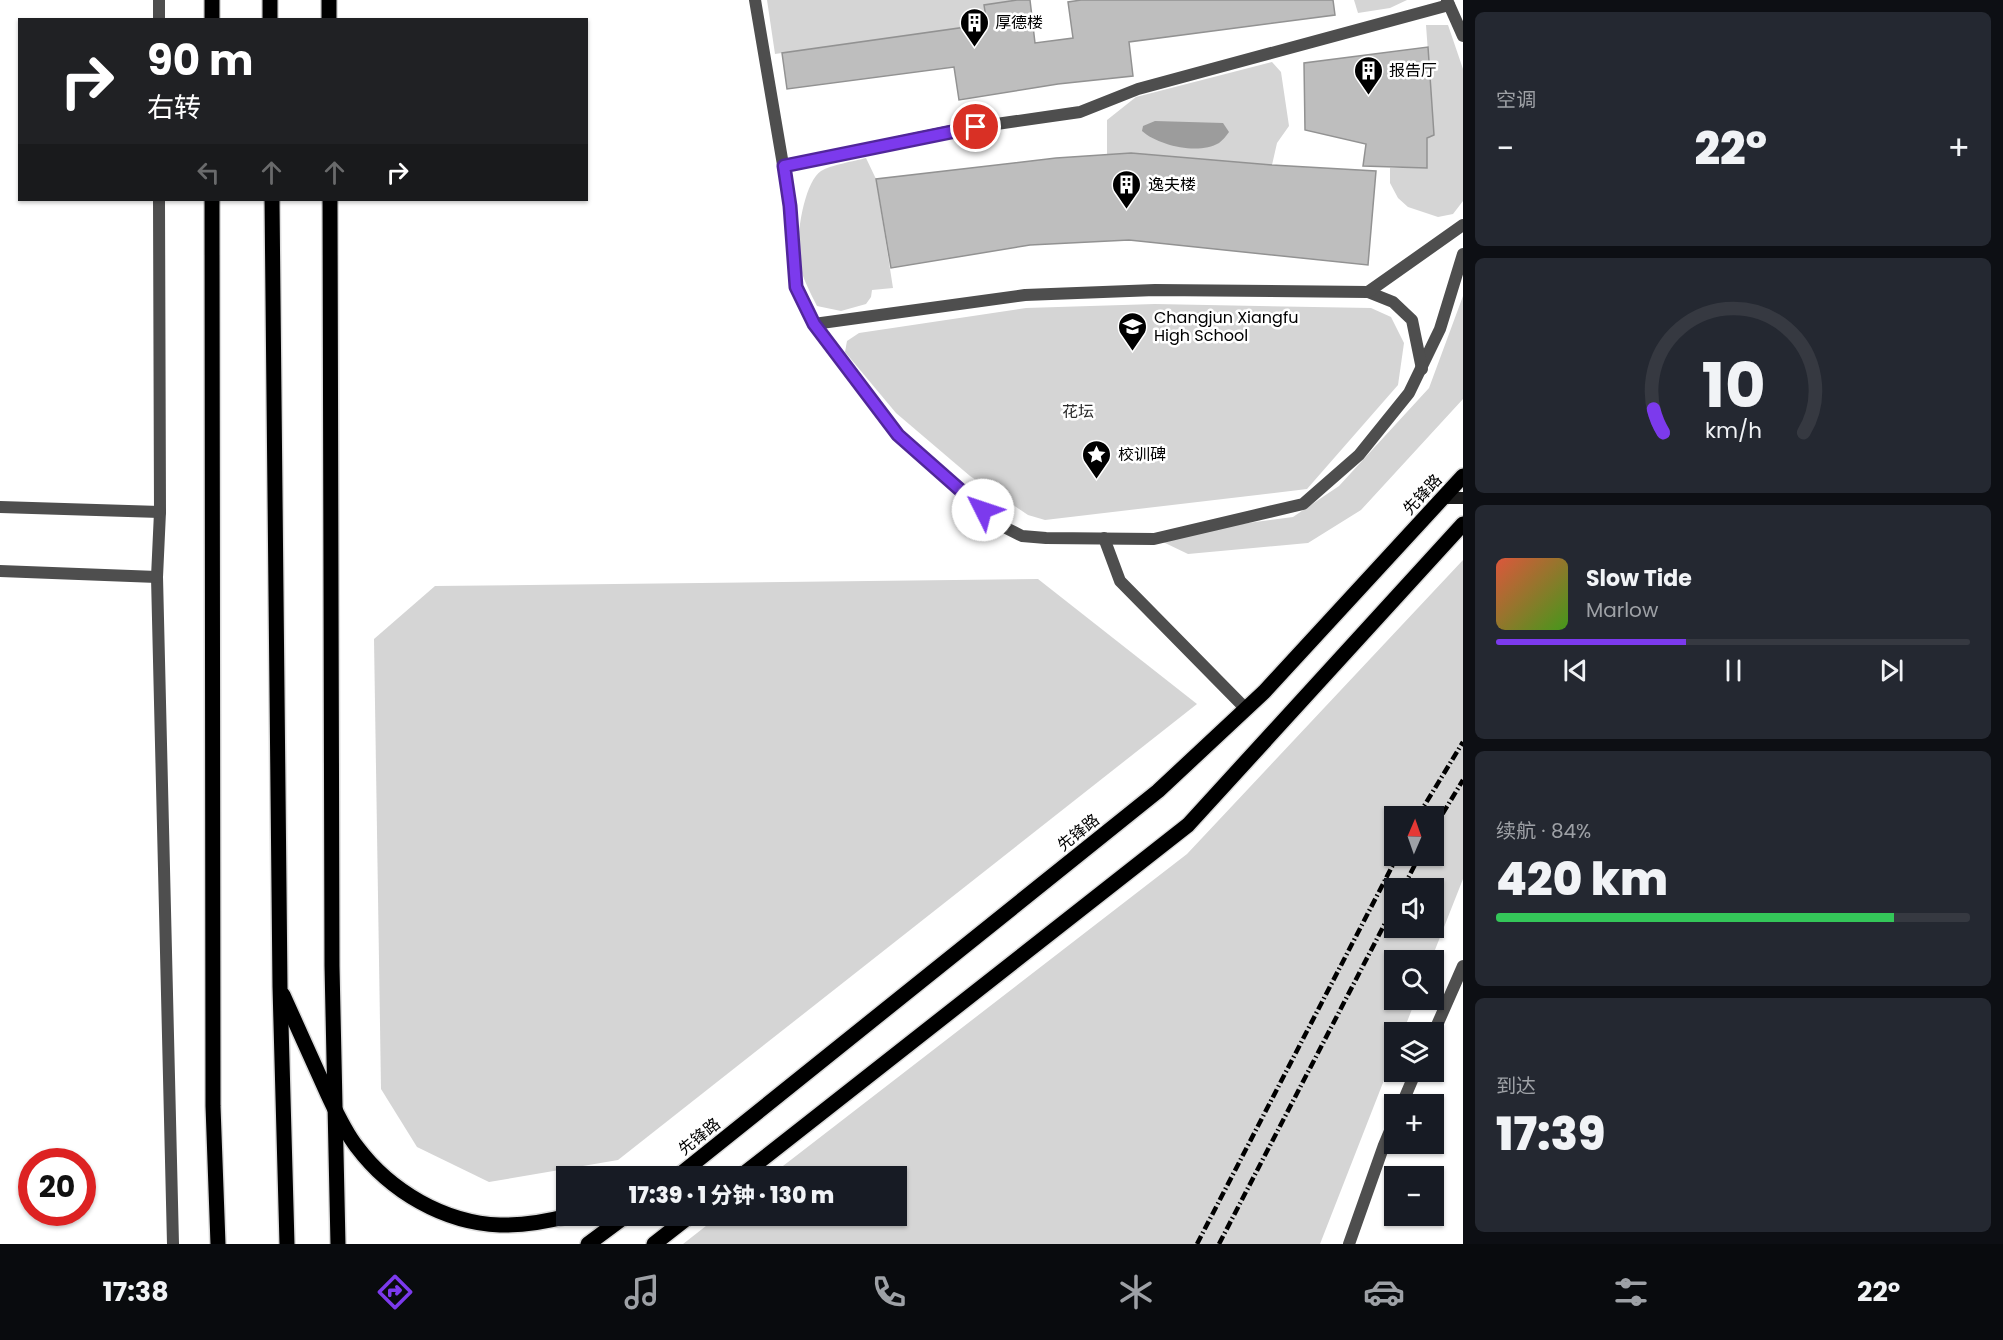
<!DOCTYPE html>
<html lang="zh">
<head>
<meta charset="utf-8">
<style>
  body { margin:0; font-family:Poppins,"Noto Sans SC",sans-serif; background:#242831; color:#f1f3f6; height:100vh; display:flex; flex-direction:column; font-size:22px; white-space:nowrap }
  * { box-sizing:border-box; margin:0 }
  p { font-size:20px; color:#9ea1a6 }
  .icon { flex:none; width:33px; height:33px; fill:none; stroke:currentColor; stroke-width:2; stroke-linecap:round; stroke-linejoin:round }
  .map { position:relative; flex:1; overflow:hidden }
  .side { display:flex; flex-direction:column; gap:12px; padding:12px; background:#0d0f14; width:540px }
  .side>* { flex:none }
  .top-card { position:absolute; left:18px; top:18px; width:570px; height:183px; border-radius:0px; box-shadow:0 2px 4px #0004; background:#202124; color:#fff; overflow:hidden }
  .needle { width:39px; rotate:2deg }
  .buttons { position:absolute; left:1384px; top:806px; display:grid; gap:12px }
  .buttons a { display:grid; place-items:center; width:60px; height:60px; border-radius:0px; background:#171b24; box-shadow:0 2px 4px #0004; font-size:30px }
  .speed { position:absolute; left:18px; top:1148px; display:flex; gap:12px; font-size:30px; font-weight:700; text-align:center }
  .speed>* { display:grid; place-content:center; width:78px; height:78px; border-radius:50%; background:#171b24; box-shadow:0 2px 4px #0004; line-height:1 }
  .speed .limit { border:9px solid #d22; background:#fff; color:#111 }
  .pin { position:absolute; display:grid; place-items:center; width:51px; height:51px; color:#fff; margin:-26px; border:3px solid #fff; border-radius:50%; box-shadow:0 2px 6px #0007 }
  .me { position:absolute; width:66px; margin:-33px; rotate:311deg; stroke-linejoin:round; filter:drop-shadow(0 0 4px #0008) }
  .turn { display:flex; align-items:center; gap:21px; height:126px; padding:0 30px; font-size:27px }
  .turn .icon { width:78px; height:78px; stroke-width:2.5 }
  .turn b { display:block; font-size:42px; line-height:51px }
  .lanes { display:flex; align-items:center; height:57px; padding:0 30px; background:#0003; justify-content:center; gap:30px; direction:ltr }
  .lanes .off { opacity:.35 }
  .big { font-size:45px; font-weight:800; line-height:1.1 }
  .side .card { flex:1; display:flex; flex-direction:column; justify-content:center; gap:9px; min-width:0; padding:0 21px; border-radius:9px; background:#242831 }
  .side .dial { align-items:center; gap:0 }
  .dial svg { height:156px; overflow:visible; fill:none; stroke:#363941; stroke-width:7; stroke-linecap:round; text-anchor:middle }
  .dial text { fill:#f1f3f6; stroke:none }
  .song { display:flex; align-items:center; gap:18px }
  .cover { width:72px; height:72px; border-radius:9px; background:linear-gradient(135deg,hsl(10 70% 55%),hsl(100 70% 35%)) }
  .played { height:6px; border-radius:3px; background:linear-gradient(90deg,#7c3aed 40%,#363941 40%) }
  .keys { display:flex; justify-content:space-around; direction:ltr }
  .heat { display:flex; justify-content:space-between; align-items:center; font-size:33px; direction:ltr }
  .charge { height:9px; border-radius:4px; background:linear-gradient(90deg,#34c759 84%,#363941 0) }
  .trip { position:absolute; left:556px; top:1166px; width:351px; height:60px; border-radius:0px; background:#171b24; box-shadow:0 2px 4px #0004; font-weight:800; line-height:60px; text-align:center }
  .menu { display:flex; height:96px; justify-content:space-around; align-items:center; background:#090b0e; color:#9ea1a6 }
  .menu .icon { width:42px; height:42px }
  .menu .active { color:#7c3aed }
  .menu b { font-size:27px; color:#f1f3f6 }
  main { display:flex; flex:1; min-height:0 }
  .map>svg:first-child { display:block }
  .green { fill:#d5d5d5; fill-rule:evenodd }
  .water { fill:#9c9c9c }
  .building { fill:#bebebe; stroke:#929292; stroke-width:1.5 }
  .lines { fill:none; stroke-linecap:round; stroke-linejoin:round }
  .primary-casing { stroke:#dbdbdb; stroke-width:18 }
  .service { stroke:#4e4e4e; stroke-width:12 }
  .minor { stroke:#4e4e4e; stroke-width:12 }
  .tertiary { stroke:#4e4e4e; stroke-width:12 }
  .secondary { stroke:#1b1b1b; stroke-width:12 }
  .primary { stroke:#000; stroke-width:15 }
  .rail { stroke:#000; stroke-width:4.5; stroke-dasharray:9 3 1.5 3; stroke-linecap:butt }
  .route-casing { stroke:#51269a; stroke-width:15 }
  .route { stroke:#7c3aed; stroke-width:10 }
  .labels { text-anchor:middle; stroke-width:5; stroke-linejoin:round; paint-order:stroke }
  .poi-label { font-size:16px; fill:#000; stroke:#fff; text-anchor:start }
  .park-label { font-size:16px; fill:#2c2c2c; stroke:#fff }
  .street-label { font-size:16px; fill:#000; stroke:#fff }
</style>
</head>
<body>
<main>
<div class="map">
<svg width="1463" height="1244" viewBox="0 0 1463 1244">
  <rect width="100%" height="100%" fill="#fff"/>
  <g class="green">
    <polygon points="767,0 1017,0 985,5 987,24 775,54"/>
    <polygon points="1354,0 1407,0 1390,8 1358,13"/>
    <polygon points="1426,25 1448,25 1463,69 1463,201 1453,214 1438,217 1408,207 1398,198 1390,183 1390,168 1427,168 1427,138 1434,135"/>
    <polygon points="1272,62 1281,72 1289,126 1277,143 1272,165 1131,153 1107,155 1107,120 1136,97"/>
    <path d="M 866,158 L 876,179 L 893,288 L 872,290 L 871,297 L 866,304 L 841,311 L 817,306 C 810,292 803,279 799,263 C 795,243 803,183 821,171 C 831,165 855,161 866,158 Z"/>
    <polygon points="1463,296 1463,399 1361,510 1308,543 1188,554 1163,542 1219,527 1293,517 1339,486 1429,388"/>
    <polygon points="1155,304 1371,308 1391,317 1404,343 1398,385 1307,489 1045,520 1028,515 970,476 896,413 845,352 847,341 859,333 1026,308"/>
    <path d="M 1463,560 L 1463,879 L 1431,960 L 1395,960 L 1395,999 L 1416,999 L 1403,1032 L 1395,1032 L 1395,1052 L 1320,1244 L 683,1244 L 720,1215 L 897,1215 L 897,1176 L 770,1176 L 1187,854 ZM 1395,816 L 1434,816 L 1434,855 L 1395,855 ZM 1395,888 L 1434,888 L 1434,927 L 1395,927 Z"/>
    <polygon points="1038,579 1197,704 618,1160 489,1182 417,1147 381,1089 374,639 435,586"/>
  </g>
  <path class="water" d="M 1155,121 L 1223,123 L 1229,132 C 1226,136 1223,140 1219,143 C 1199,155 1159,146 1142,131 L 1143,126 Z"/>
  <g class="building">
    <polygon points="1017,0 1030,0 1035,43 1073,38 1068,2 1081,0 1333,0 1335,15 1129,42 1133,76 1058,84 959,100 954,67 787,89 782,53 987,24 984,5"/>
    <polygon points="1428,47 1434,135 1427,138 1427,168 1363,166 1366,144 1305,130 1304,63"/>
    <polygon points="1131,153 1272,165 1376,171 1368,265 1129,240 1030,245 891,268 876,179 1056,158"/>
  </g>
  <g class="lines">
    <defs>
      <g id="primary">
        <polyline points="212,0 212,20"/>
        <polyline points="270,0 270,20"/>
        <polyline points="329,0 329,20"/>
        <polyline points="212,200 213,1106 218,1244"/>
        <polyline points="272,200 280,987 287,1244"/>
        <polyline points="330,200 332,966 338,1244"/>
        <path d="M 283,995 C 298,1028 313,1062 328,1095 C 336,1112 345,1132 357,1147 C 390,1191 444,1223 500,1225 C 525,1226 549,1221 572,1215"/>
        <polyline points="678,1176 1158,791 1264,692 1463,476"/>
        <polyline points="741,1176 1188,825 1463,524"/>
        <polyline points="588,1244 627,1215"/>
        <polyline points="654,1244 691,1215"/>
      </g>
    </defs>
    <use href="#primary" class="primary-casing"/>
    <g class="service">
      <polyline points="755,0 790,206 796,287 814,324 898,435 1000,525 1022,536 1046,538 1154,539 1303,504 1359,455 1409,393 1440,329 1463,254"/>
      <polyline points="1447,0 1463,36"/>
      <polyline points="784,166 955,130 1080,112 1138,89 1449,5"/>
      <polyline points="1368,292 1393,302 1412,320 1422,369"/>
      <polyline points="814,324 1025,295 1155,290 1368,292 1463,225"/>
      <polyline points="1104,538 1120,581 1245,708"/>
    </g>
    <g class="minor">
      <polyline points="1434,1032 1463,966"/>
      <polyline points="1402,1104 1416,1071"/>
      <polyline points="1349,1244 1384,1145 1395,1119"/>
    </g>
    <g class="tertiary">
      <polyline points="159,0 159,20"/>
      <polyline points="159,200 160,512 157,577 173,1244"/>
      <polyline points="0,507 160,512"/>
      <polyline points="0,571 157,577"/>
    </g>
    <polyline class="secondary" points="1443,498 1463,498"/>
    <use href="#primary" class="primary"/>
    <g class="rail">
      <polyline points="1418,816 1463,742"/>
      <polyline points="1434,828 1463,780"/>
      <polyline points="1403,888 1420,855"/>
      <polyline points="1197,1244 1398,855"/>
      <polyline points="1219,1244 1395,904"/>
    </g>
  </g>
  <g class="lines">
    <defs>
      <polyline id="route" points="976,127 784,166 790,206 796,287 814,324 898,435 983,510"/>
    </defs>
    <use href="#route" class="route-casing"/>
    <use href="#route" class="route"/>
  </g>
  <defs>
    <symbol id="building-pin" viewBox="-11 -11 22 30"><path d="M0 17L-7.5 6A9.5 9.5 0 1 1 7.5 6Z" fill="#000" stroke="#fff"/><path d="M-4-6H4V6H1V3H-1V6H-4ZM-2.5-4.3h1.7v1.8h-1.7ZM.8-4.3h1.7v1.8H.8ZM-2.5-1h1.7V.8h-1.7ZM.8-1h1.7V.8H.8Z" fill="#fff"/></symbol>
    <symbol id="school-pin" viewBox="-11 -11 22 30"><path d="M0 17L-7.5 6A9.5 9.5 0 1 1 7.5 6Z" fill="#000" stroke="#fff"/><path d="M0-5L7-2L0 1L-7-2ZM-4 1L0 2.5L4 1V4Q0 6-4 4Z" fill="#fff"/></symbol>
    <symbol id="sight-pin" viewBox="-11 -11 22 30"><path d="M0 17L-7.5 6A9.5 9.5 0 1 1 7.5 6Z" fill="#000" stroke="#fff"/><path d="M0-6L1.8-2.2L6-1.7L2.9 1.2L3.7 5.4L0 3.3L-3.7 5.4L-2.9 1.2L-6-1.7L-1.8-2.2Z" fill="#fff"/></symbol>
  </defs>
  <g fill-rule="evenodd">
    <use href="#building-pin" x="958" y="6" width="33" height="45"/>
    <use href="#building-pin" x="1352" y="54" width="33" height="45"/>
    <use href="#building-pin" x="1110" y="168" width="33" height="45"/>
    <use href="#school-pin" x="1116" y="310" width="33" height="45"/>
    <use href="#sight-pin" x="1080" y="438" width="33" height="45"/>
  </g>
  <g class="labels">
    <g class="poi-label">
      <text x="995" y="28">厚德楼</text>
      <text x="1389" y="76">报告厅</text>
      <text x="1148" y="190">逸夫楼</text>
      <text x="1154" y="323">Changjun Xiangfu<tspan x="1154" dy="18">High School</tspan></text>
      <text x="1118" y="460">校训碑</text>
    </g>
    <g class="park-label">
      <text x="1078" y="417">花坛</text>
    </g>
    <g class="street-label">
      <text transform="translate(1422 494) rotate(-47)" y="6">先锋路</text>
      <text transform="translate(1078 832) rotate(-39)" y="6">先锋路</text>
      <text transform="translate(699 1136) rotate(-39)" y="6">先锋路</text>
    </g>
  </g>
</svg>
<div class="buttons">
<a><svg class="needle" viewBox="-14 -14 28 28"><path d="M0-13l5 13h-10z" fill="#e53935"/><path d="M0 13l5-13h-10z" fill="#9ea1a6"/></svg></a>
<a><svg class="icon" aria-label="sound" viewBox="0 0 24 24"><path d="M4 9h4l5-4v14l-5-4H4zM17 9q2 3 0 6"/></svg></a>
<a><svg class="icon" aria-label="search" viewBox="0 0 24 24"><circle cx="10" cy="10" r="6"/><path d="M15 15l6 6"/></svg></a>
<a><svg class="icon" aria-label="layers" viewBox="0 0 24 24"><path d="M12 4l9 5-9 5-9-5zM3 14l9 5 9-5"/></svg></a>
<a>+</a>
<a>−</a>
</div>
<div class="speed"><div class="limit">20</div></div>
<div class="pin" style="left:976px;top:127px;background:#d93025"><svg class="icon" aria-label="arrive" viewBox="0 0 24 24"><path d="M6 21V4h12l-3 4 3 4H6"/></svg></div>
<svg class="me" style="left:983px;top:510px" viewBox="-20 -20 40 40"><circle r="19" fill="#fff"/><path d="M0-13L10 11 0 6-10 11z" fill="#7c3aed"/></svg>
<div class="trip">17:39 · 1 分钟 · 130 m</div>
<div class="top-card">
<div class="turn"><svg class="icon" aria-label="right" viewBox="0 0 24 24"><path d="M7 20v-9h11M14 6l5 5-5 5"/></svg><div><b>90 m</b>右转</div></div>
<div class="lanes"><svg class="icon off" aria-label="left" viewBox="0 0 24 24"><path d="M17 20v-9H6M10 6l-5 5 5 5"/></svg><svg class="icon off" aria-label="ahead" viewBox="0 0 24 24"><path d="M12 20V5M6 11l6-6 6 6"/></svg><svg class="icon off" aria-label="ahead" viewBox="0 0 24 24"><path d="M12 20V5M6 11l6-6 6 6"/></svg><svg class="icon" aria-label="right" viewBox="0 0 24 24"><path d="M7 20v-9h11M14 6l5 5-5 5"/></svg></div>
</div>
</div>
<section class="side">
<div class="card"><p>空调</p>
<div class="heat"><a>−</a><b class="big">22°</b><a>+</a></div>
</div>
<div class="card dial"><svg viewBox="0 0 100 80">
<path d="M14 69A42 42 0 1 1 86 69"/>
<path d="M14 69A42 42 0 0 1 9 57" stroke="#7c3aed"/>
<text x="50" y="56" font-size="32" font-weight="700">10</text>
<text x="50" y="72" font-size="11">km/h</text>
</svg></div>
<div class="card">
<div class="song"><i class="cover"></i><div><b>Slow Tide</b><p>Marlow</p></div></div>
<div class="played"></div>
<div class="keys"><svg class="icon" aria-label="previous" viewBox="0 0 24 24"><path d="M18 5L8 12l10 7zM5 5v14"/></svg><svg class="icon" aria-label="pause" viewBox="0 0 24 24"><path d="M8 5v14M16 5v14"/></svg><svg class="icon" aria-label="next" viewBox="0 0 24 24"><path d="M6 5l10 7-10 7zM19 5v14"/></svg></div>
</div>
<div class="card"><p>续航 · 84%</p><b class="big">420 km</b><div class="charge"></div></div>
<div class="card"><p>到达</p><b class="big">17:39</b></div>
</section>
</main>
<nav class="menu">
<b>17:38</b>
<svg class="icon active" aria-label="directions" viewBox="0 0 24 24"><path d="M12 3l9 9-9 9-9-9zM9 14v-3h6M13 9l2 2-2 2"/></svg>
<svg class="icon" aria-label="music" viewBox="0 0 24 24"><path d="M9 18V5l10-2v13"/><circle cx="6" cy="18" r="3"/><circle cx="16" cy="16" r="3"/></svg>
<svg class="icon" aria-label="phone" viewBox="0 0 24 24"><path d="M5 4h4l2 5-3 2q2 4 5 5l2-3 5 2v4C11 20 4 13 5 4z"/></svg>
<svg class="icon" aria-label="climate" viewBox="0 0 24 24"><path d="M12 3v18M4 7l16 10M4 17L20 7"/></svg>
<svg class="icon" aria-label="car" viewBox="0 0 24 24"><path d="M5 17H2v-5l4-1 3-4h7l3 4 3 1v5h-3M9 17h6M6 11h13"/><circle cx="7" cy="17" r="2"/><circle cx="17" cy="17" r="2"/></svg>
<svg class="icon" aria-label="filters" viewBox="0 0 24 24"><path d="M4 7h16M4 17h16"/><circle cx="9" cy="7" r="2"/><circle cx="15" cy="17" r="2"/></svg>
<b>22°</b>
</nav>
</body>
</html>
